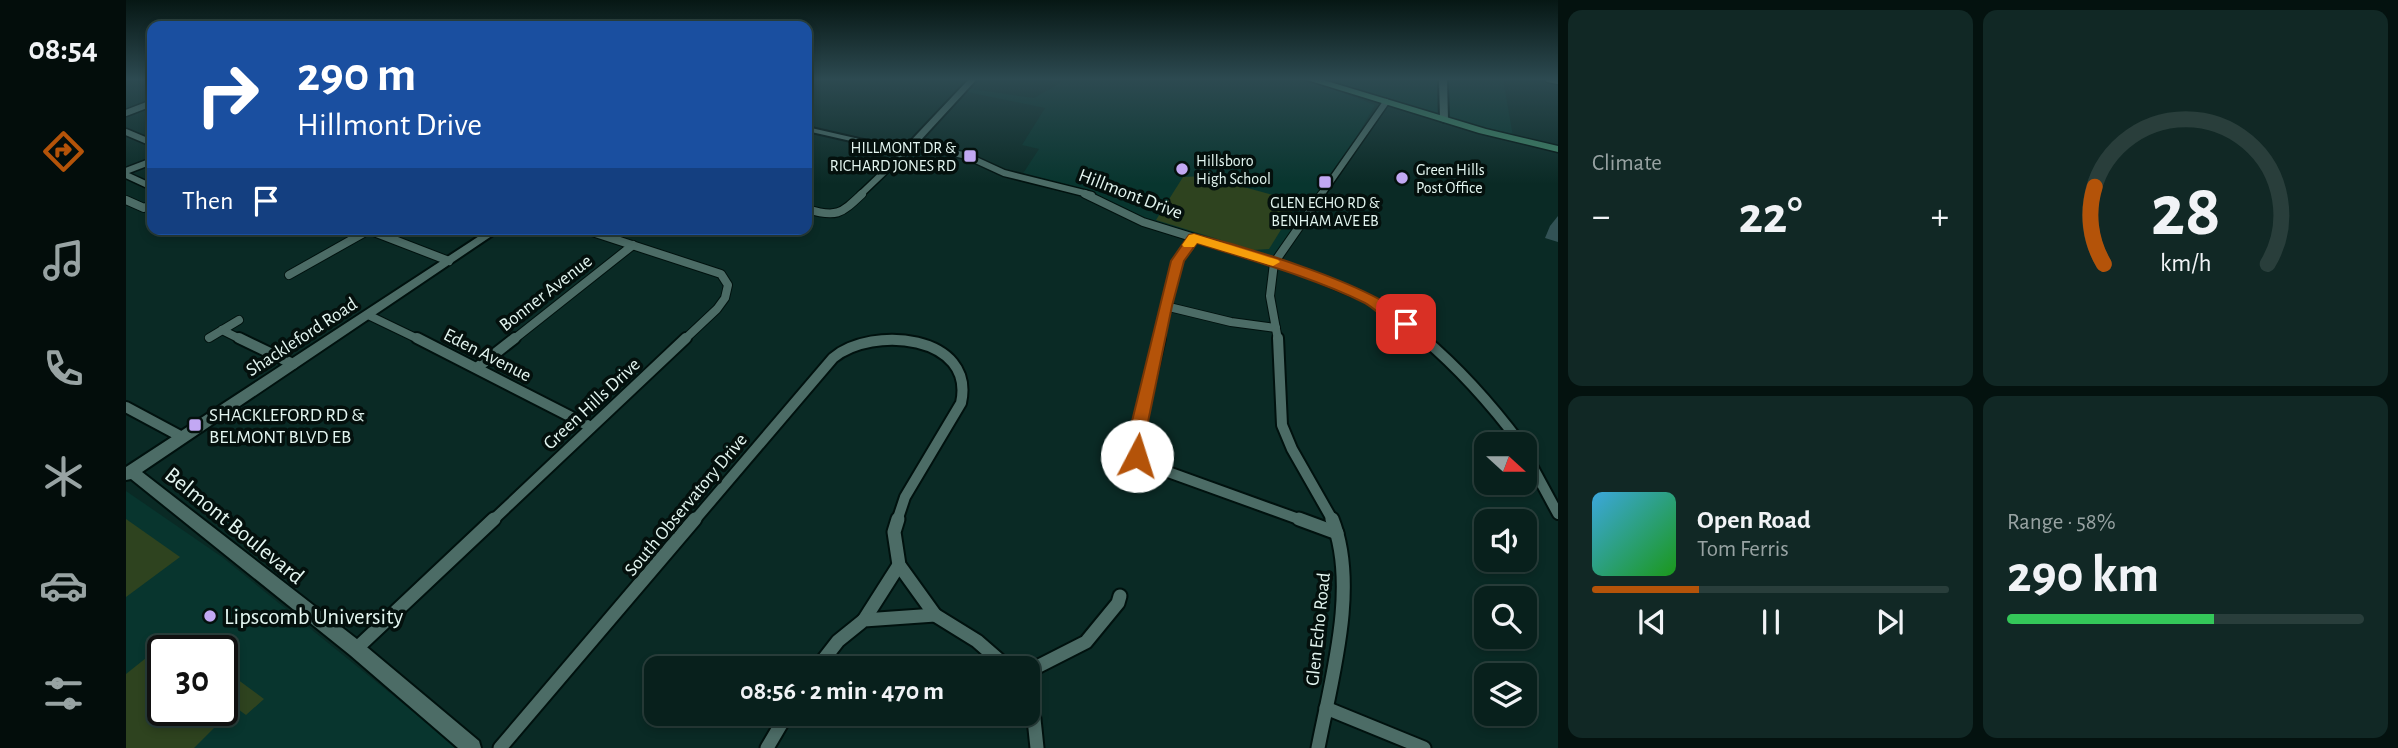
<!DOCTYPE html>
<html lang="en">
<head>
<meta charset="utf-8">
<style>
  body { margin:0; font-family:"Alegreya Sans",sans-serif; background:#112825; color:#f1f3f6; height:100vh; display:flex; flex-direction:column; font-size:26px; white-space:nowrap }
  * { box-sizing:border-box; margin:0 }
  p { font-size:23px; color:#98a3a3 }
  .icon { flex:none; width:38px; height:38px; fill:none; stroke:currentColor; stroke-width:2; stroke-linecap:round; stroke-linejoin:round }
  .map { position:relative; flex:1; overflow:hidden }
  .drawer { display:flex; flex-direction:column; gap:10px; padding:10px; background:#04120f; width:840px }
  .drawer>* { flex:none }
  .banner { position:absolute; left:21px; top:21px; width:665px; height:214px; border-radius:14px; box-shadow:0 4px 10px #0003,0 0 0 2px #293e3b; background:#1a4fa0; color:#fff; overflow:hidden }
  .needle { width:46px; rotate:111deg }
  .fabs { position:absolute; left:1348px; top:432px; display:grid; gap:14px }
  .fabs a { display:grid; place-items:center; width:63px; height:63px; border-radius:14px; background:#08201c; box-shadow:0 4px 10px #0003,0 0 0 2px #293e3b; font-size:35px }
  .speed { position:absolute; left:21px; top:635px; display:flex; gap:14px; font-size:35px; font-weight:700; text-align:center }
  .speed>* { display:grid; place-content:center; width:91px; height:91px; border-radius:50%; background:#08201c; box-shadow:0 4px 10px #0003,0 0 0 2px #293e3b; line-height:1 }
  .speed .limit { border:4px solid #111; border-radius:10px; background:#fff; color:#111 }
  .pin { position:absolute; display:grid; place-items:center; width:60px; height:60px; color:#fff; margin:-30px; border-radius:14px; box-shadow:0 4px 10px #0006 }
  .me { position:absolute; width:77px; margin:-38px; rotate:5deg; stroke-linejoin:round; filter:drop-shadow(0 0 5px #0008) }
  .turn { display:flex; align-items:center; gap:24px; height:147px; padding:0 35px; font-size:32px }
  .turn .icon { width:91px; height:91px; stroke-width:2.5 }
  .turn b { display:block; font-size:49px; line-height:60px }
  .then { display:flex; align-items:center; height:66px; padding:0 35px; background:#0003; gap:14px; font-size:26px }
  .big { font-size:52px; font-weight:700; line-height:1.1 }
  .drawer .widget { flex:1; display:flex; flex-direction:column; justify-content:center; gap:10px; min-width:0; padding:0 24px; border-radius:14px; background:#112825 }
  .drawer .dial { align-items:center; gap:0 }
  .dial svg { height:182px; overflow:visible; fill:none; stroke:#293e3b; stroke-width:7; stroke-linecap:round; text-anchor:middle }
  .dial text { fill:#f1f3f6; stroke:none }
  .song { display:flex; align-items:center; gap:21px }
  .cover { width:84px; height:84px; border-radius:10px; background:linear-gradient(135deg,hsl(200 70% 55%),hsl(120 70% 35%)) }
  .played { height:7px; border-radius:4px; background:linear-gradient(90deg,#b45309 30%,#293e3b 30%) }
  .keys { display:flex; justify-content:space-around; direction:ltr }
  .heat { display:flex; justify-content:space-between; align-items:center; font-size:38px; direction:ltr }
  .charge { height:10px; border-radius:5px; background:linear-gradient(90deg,#34c759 58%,#293e3b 0) }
  .drawer .tiles { flex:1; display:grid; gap:10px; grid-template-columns:repeat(2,1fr) }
  .trip { position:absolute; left:518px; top:656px; width:396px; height:70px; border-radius:14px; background:#08201c; box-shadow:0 4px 10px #0003,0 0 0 2px #293e3b; font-weight:700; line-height:70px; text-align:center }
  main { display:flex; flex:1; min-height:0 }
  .tabs { display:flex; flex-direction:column; width:126px; justify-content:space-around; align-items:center; background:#030d0b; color:#98a3a3 }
  .tabs .icon { width:49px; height:49px }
  .tabs .active { color:#b45309 }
  .tabs b { font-size:32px; color:#f1f3f6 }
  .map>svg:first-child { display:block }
  .built { fill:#08352e; fill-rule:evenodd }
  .green { fill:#2e431f }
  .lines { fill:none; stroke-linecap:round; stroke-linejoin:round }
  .minor-far3-casing { stroke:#00110e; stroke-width:9 }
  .minor-far2-casing { stroke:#00110e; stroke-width:10 }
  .minor-far1-casing { stroke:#00110e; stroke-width:14 }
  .minor-casing { stroke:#00110e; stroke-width:17 }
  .tertiary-casing { stroke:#00110e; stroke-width:4 }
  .primary-casing { stroke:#00110e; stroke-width:3 }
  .minor-far3 { stroke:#4c6c66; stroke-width:6 }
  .minor-far2 { stroke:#4c6c66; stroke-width:8 }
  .minor-far1 { stroke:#4c6c66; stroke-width:10 }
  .minor { stroke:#4c6c66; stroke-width:13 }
  .tertiary { fill:#4c6c66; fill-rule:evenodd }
  .primary { fill:#408867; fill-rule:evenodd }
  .wall { fill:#325255 }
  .route { fill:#b45309; stroke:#753606; stroke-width:2 }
  .slow { fill:#f59e0b }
  .poi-dot { fill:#c2a8f3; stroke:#04100d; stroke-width:2.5 }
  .labels { text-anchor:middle; stroke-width:7; stroke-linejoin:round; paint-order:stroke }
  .far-poi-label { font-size:16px; fill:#e3f5f0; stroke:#04100d; text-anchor:start }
  .street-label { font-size:19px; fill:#e3f5f0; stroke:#04100d }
  .poi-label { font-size:19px; fill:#e3f5f0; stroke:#04100d; text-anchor:start }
  .near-street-label { font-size:23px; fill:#e3f5f0; stroke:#04100d }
  .near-poi-label { font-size:23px; fill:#e3f5f0; stroke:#04100d; text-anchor:start }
</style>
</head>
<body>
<main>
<nav class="tabs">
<b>08:54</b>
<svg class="icon active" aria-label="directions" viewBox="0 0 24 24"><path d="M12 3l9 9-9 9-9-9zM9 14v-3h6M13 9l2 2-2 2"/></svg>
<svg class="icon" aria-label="music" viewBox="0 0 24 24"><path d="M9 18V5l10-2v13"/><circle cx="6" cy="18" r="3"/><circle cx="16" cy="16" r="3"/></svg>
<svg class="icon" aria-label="phone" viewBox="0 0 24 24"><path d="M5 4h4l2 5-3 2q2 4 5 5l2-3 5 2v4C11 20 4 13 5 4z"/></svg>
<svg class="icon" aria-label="climate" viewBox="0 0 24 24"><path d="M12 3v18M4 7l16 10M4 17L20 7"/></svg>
<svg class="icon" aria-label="car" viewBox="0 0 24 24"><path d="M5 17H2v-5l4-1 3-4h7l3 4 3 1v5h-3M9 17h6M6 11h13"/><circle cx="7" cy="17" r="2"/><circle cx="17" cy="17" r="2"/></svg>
<svg class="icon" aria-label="filters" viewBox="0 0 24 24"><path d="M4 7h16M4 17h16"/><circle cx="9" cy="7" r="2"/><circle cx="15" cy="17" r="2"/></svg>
</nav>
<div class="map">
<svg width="1432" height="748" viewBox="0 0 1432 748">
  <rect width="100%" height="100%" fill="#0a2a25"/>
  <g class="built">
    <polygon points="941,79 1183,79 1211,87 1210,90 1249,105 1223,150 1148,263 1030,226 974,200 894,178 913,149 896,145 919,108 836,91 839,88 908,98"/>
    <polygon points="1194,79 1377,79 1387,136 1274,104"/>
    <path d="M 0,491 L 96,557 L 332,748 L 0,748 ZM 37,651 L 96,651 L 96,710 L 37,710 Z"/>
  </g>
  <g class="green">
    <polygon points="1078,176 1172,202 1143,249 1127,250 1030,220 1057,177"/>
    <polygon points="0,519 54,557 0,597"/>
    <polygon points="37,651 37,710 96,710 96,668 138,699 120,715 109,707 68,748 0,748 0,674 25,654"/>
  </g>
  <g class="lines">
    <defs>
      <g id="minor-far3">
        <polyline points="1422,79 1432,81"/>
        <polyline points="0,113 26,103"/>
        <polyline points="0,132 26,143"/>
        <polyline points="788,144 841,156 878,173 966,195"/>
        <polyline points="0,171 26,161"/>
        <polyline points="0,175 26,187"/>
        <polyline points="734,195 779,152"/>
        <polyline points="1195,195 1260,102"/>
      </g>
      <g id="minor-far2">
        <polyline points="959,194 1017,222 1172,270 1246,301 1299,340"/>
        <polyline points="0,200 18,208 26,204"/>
        <path d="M 681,209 C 710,218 715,214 736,194"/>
        <polyline points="240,229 323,261"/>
        <polyline points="457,229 595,274 602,285 599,298 591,309 558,340"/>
        <polyline points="163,275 243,230"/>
        <polyline points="1039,306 1105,322 1150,328"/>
        <polyline points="242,315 294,340"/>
        <polyline points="96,330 116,340"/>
        <polyline points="83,338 113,320"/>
        <polyline points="387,340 507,245"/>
        <polyline points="754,340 774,340"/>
        <polyline points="1033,340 1051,262 1068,238"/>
        <polyline points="1152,340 1144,296 1148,263 1196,194"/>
      </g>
      <g id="minor-far1">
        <polyline points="113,338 167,364"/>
        <polyline points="291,338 465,427"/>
        <polyline points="1034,338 1009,446 1011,456 1020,464 1178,521"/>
        <polyline points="1152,338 1156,425 1166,449 1207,521"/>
        <path d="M 1297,338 C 1335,370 1365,404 1395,444"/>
        <polyline points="352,367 389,338"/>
        <polyline points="0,407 56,437"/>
        <polyline points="1398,451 1432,514"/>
        <polyline points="366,521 560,338"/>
        <path d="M 568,521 L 707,358 C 746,325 850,335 835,403 L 779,497 L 771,521"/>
      </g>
      <g id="minor">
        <polyline points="772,519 768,532 773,565 809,615 851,641 882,668"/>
        <polyline points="1173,519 1211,533"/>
        <polyline points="738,620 773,565"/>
        <polyline points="230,649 368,519"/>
        <polyline points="691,668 712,641 738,620 809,615"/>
        <polyline points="901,672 960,642 992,603 994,596"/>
        <polyline points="901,703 908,719 911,748"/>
        <polyline points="1200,708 1298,748"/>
        <polyline points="374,748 569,519"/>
        <polyline points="641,748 661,714"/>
        <path d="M 1192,748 C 1205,680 1233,586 1206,519"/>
      </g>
      <g id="tertiary">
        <polygon points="843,79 851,79 782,154 681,131 681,127 777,149"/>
        <polygon points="1313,79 1321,79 1322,120 1318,122 1314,120"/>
        <polygon points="364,229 376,229 16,472 236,643 353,741 355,748 332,748 224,655 5,479 0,480 0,467"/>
      </g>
      <polygon id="primary" points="1178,79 1194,79 1360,129 1432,146 1432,152 1353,133"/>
    </defs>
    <use href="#minor-far3" class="minor-far3-casing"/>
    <use href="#minor-far2" class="minor-far2-casing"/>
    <use href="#minor-far1" class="minor-far1-casing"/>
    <use href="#minor" class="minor-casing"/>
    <use href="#tertiary" class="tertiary-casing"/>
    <use href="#primary" class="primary-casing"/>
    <use href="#minor-far3" class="minor-far3"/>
    <use href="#minor-far2" class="minor-far2"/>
    <use href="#minor-far1" class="minor-far1"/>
    <use href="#minor" class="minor"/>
    <use href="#tertiary" class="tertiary"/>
    <use href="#primary" class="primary"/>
  </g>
  <polygon class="wall" points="1432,216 1432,242 1419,238 1424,226"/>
  <linearGradient id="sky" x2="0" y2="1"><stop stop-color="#061714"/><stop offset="0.43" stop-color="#2d4a51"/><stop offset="1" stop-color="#2d4a51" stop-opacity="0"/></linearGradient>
  <rect width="1432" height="184" fill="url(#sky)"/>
  <path class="route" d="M 1068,234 C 1117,246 1257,287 1287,324 L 1285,328 C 1269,332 1252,310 1239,303 C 1186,277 1127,261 1071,243 L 1058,261 L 1046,306 L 1017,446 L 1020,456 L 1017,461 L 1005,461 L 1000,446 L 1045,261 L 1063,235 Z"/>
  <polygon class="slow" points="1068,234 1152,260 1154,262 1147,266 1071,243 1068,247 1058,247 1056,245 1063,235"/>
  <g class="poi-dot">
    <rect x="837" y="149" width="14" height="14" rx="3.5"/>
    <circle cx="1056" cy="169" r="7"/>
    <circle cx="1276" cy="178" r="7"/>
    <rect x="1192" y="175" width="14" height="14" rx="3.5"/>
    <rect x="62" y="418" width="14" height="14" rx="3.5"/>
    <circle cx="84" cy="616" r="7"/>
  </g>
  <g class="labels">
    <g class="far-poi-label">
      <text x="830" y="153" text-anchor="end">HILLMONT DR &amp;<tspan x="830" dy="18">RICHARD JONES RD</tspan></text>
      <text x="1070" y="166">Hillsboro<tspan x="1070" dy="18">High School</tspan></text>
      <text x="1290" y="175">Green Hills<tspan x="1290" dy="18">Post Office</tspan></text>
      <text x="1199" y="208" text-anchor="middle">GLEN ECHO RD &amp;<tspan x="1199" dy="18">BENHAM AVE EB</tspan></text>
    </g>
    <g class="street-label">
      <text transform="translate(1005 193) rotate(21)" y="7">Hillmont Drive</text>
      <text transform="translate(419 292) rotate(-38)" y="7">Bonner Avenue</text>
      <text transform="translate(175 336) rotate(-33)" y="7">Shackleford Road</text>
      <text transform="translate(362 354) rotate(27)" y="7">Eden Avenue</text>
      <text transform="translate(465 403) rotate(-43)" y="7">Green Hills Drive</text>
      <text transform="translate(559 504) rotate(-50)" y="7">South Observatory Drive</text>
      <text transform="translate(1191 629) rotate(-84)" y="7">Glen Echo Road</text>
    </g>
    <g class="poi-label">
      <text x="83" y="421">SHACKLEFORD RD &amp;<tspan x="83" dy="22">BELMONT BLVD EB</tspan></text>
    </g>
    <g class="near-street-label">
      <text transform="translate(109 525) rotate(39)" y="8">Belmont Boulevard</text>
    </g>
    <g class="near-poi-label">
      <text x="98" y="624">Lipscomb University</text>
    </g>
  </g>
</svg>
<div class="fabs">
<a><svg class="needle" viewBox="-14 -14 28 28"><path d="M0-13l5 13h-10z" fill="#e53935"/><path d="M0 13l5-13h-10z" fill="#98a3a3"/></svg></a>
<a><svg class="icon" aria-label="sound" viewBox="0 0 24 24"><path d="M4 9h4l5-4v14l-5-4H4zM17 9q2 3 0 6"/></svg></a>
<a><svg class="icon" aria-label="search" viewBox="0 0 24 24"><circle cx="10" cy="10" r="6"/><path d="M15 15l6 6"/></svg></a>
<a><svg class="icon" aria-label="layers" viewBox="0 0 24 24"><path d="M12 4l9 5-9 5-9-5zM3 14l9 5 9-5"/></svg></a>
</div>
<div class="speed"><div class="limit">30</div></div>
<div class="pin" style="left:1280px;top:324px;background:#d93025"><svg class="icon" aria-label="arrive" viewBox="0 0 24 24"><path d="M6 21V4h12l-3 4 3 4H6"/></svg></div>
<svg class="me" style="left:1011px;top:456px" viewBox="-20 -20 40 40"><circle r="19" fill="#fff"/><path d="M0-13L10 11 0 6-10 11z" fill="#b45309"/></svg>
<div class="trip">08:56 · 2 min · 470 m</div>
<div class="banner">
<div class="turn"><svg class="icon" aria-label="right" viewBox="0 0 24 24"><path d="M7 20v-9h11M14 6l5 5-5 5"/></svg><div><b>290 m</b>Hillmont Drive</div></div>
<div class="then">Then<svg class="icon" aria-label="arrive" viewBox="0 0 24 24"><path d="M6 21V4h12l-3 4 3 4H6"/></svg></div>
</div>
</div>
<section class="drawer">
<div class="tiles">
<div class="widget"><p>Climate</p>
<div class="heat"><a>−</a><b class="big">22°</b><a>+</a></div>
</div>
<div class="widget dial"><svg viewBox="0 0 100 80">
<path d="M14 69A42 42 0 1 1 86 69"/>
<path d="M14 69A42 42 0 0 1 10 35" stroke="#b45309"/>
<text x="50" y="56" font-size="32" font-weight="700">28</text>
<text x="50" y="72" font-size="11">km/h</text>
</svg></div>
<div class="widget">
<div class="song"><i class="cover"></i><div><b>Open Road</b><p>Tom Ferris</p></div></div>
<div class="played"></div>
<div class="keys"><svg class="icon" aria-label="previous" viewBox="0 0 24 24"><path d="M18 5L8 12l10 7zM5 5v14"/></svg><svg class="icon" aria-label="pause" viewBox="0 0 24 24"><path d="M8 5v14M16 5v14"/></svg><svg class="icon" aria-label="next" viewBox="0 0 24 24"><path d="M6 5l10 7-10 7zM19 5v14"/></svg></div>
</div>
<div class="widget"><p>Range · 58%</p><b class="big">290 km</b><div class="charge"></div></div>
</div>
</section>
</main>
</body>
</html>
